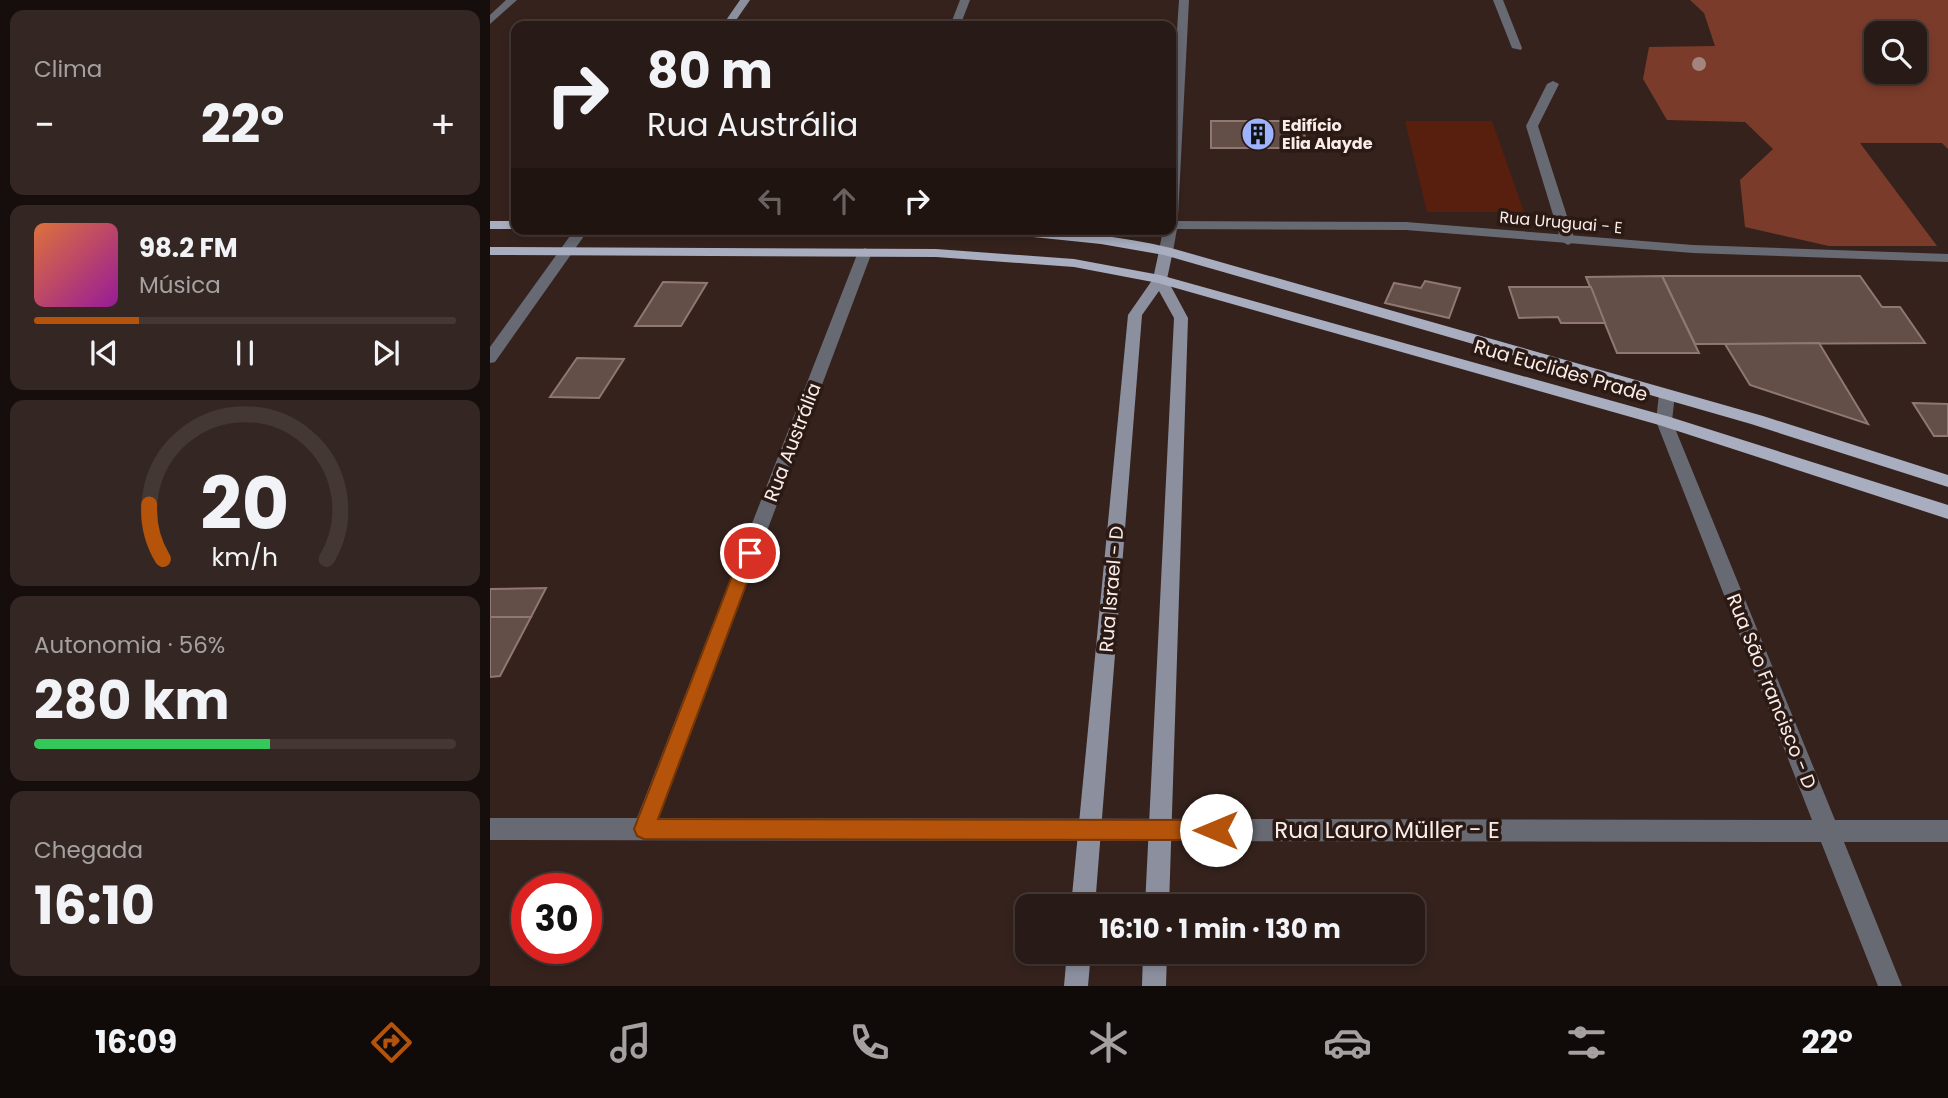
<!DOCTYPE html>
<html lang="pt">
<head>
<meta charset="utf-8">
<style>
  body { margin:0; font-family:Poppins,sans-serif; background:#342723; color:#f1f3f6; height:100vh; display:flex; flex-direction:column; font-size:26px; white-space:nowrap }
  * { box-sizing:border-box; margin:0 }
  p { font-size:23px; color:#a5a1a1 }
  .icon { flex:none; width:38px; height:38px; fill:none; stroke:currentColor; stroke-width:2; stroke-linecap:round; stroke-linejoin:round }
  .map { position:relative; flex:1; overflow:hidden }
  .details { display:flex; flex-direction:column; gap:10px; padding:10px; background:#160e0c; width:490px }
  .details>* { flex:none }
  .banner { position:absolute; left:21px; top:21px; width:665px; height:214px; border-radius:14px; box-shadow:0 4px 10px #0003,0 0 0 2px #443835; background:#281a16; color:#f1f3f6; overflow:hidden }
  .fabs { position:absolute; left:1374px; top:21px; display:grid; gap:14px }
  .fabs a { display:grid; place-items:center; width:63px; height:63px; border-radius:14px; background:#281a16; box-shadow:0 4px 10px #0003,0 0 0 2px #443835; font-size:35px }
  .speed { position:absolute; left:21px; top:873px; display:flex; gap:14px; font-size:35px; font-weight:700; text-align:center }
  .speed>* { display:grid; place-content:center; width:91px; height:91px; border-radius:50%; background:#281a16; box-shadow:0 4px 10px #0003,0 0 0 2px #443835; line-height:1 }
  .speed .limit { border:10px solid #d22; background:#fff; color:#111 }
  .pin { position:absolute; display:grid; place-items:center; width:60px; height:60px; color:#fff; margin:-30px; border:4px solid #fff; border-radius:50%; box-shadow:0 2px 7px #0007 }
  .me { position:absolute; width:77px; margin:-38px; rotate:270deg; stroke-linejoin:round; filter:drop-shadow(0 0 5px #0008) }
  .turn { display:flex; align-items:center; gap:24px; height:147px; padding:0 21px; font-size:32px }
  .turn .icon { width:91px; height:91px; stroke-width:2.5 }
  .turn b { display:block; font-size:49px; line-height:60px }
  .lanes { display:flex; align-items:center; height:66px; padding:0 21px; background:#0003; justify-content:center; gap:35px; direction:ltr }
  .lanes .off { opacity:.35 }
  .big { font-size:52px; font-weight:700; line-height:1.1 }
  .details .tile { flex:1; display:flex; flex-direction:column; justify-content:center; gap:10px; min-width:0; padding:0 24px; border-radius:14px; background:#342723 }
  .details .dial { align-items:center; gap:0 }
  .dial svg { height:182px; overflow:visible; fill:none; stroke:#443835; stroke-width:7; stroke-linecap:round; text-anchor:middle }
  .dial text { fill:#f1f3f6; stroke:none }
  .song { display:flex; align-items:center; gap:21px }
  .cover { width:84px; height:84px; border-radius:10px; background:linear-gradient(135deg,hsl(20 70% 55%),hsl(300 70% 35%)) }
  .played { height:7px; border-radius:4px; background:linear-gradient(90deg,#b45309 25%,#443835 25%) }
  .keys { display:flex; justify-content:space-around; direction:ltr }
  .heat { display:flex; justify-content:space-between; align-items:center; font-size:38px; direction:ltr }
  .charge { height:10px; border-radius:5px; background:linear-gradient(90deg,#34c759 56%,#443835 0) }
  .trip { position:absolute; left:525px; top:894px; width:410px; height:70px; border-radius:14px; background:#281a16; box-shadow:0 4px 10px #0003,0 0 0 2px #443835; font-weight:700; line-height:70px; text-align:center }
  .tab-bar { display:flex; height:112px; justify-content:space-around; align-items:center; background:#100a09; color:#a5a1a1 }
  .tab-bar .icon { width:49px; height:49px }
  .tab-bar .active { color:#b45309 }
  .tab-bar b { font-size:32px; color:#f1f3f6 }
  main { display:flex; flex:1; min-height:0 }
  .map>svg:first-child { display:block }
  .green { fill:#581f0f }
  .forest { fill:#7b3b2a; fill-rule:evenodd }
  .building { fill:#634e48; stroke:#8e7871; stroke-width:2 }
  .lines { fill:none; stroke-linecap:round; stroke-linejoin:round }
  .lane { fill:#686a73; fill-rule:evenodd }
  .street { fill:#686a73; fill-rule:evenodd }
  .secondary { fill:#8c909e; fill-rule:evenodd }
  .primary { fill:#a8adbf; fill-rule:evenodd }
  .tree { fill:#a4847c }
  .route { fill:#b45309; stroke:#753606; stroke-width:2 }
  .labels { text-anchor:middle; stroke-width:7; stroke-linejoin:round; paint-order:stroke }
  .far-poi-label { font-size:16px; font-weight:bold; fill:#faede9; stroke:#2b1914; text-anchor:start }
  .far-street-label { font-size:16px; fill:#faede9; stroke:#2b1914 }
  .street-label { font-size:19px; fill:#faede9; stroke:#2b1914 }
  .near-street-label { font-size:23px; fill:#faede9; stroke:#2b1914 }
</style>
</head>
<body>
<main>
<section class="details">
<div class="tile"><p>Clima</p>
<div class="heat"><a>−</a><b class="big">22°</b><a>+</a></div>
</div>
<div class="tile">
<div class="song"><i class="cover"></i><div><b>98.2 FM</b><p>Música</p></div></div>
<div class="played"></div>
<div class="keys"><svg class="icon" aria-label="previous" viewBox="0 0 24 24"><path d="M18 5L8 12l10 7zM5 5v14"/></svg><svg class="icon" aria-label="pause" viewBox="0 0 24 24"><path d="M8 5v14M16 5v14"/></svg><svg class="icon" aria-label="next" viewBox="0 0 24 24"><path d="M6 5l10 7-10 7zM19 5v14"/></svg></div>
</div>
<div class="tile dial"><svg viewBox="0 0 100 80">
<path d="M14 69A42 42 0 1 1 86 69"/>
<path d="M14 69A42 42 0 0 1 8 45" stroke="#b45309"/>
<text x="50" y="56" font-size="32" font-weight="700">20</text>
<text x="50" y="72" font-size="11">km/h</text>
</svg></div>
<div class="tile"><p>Autonomia · 56%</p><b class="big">280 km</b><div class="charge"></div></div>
<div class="tile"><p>Chegada</p><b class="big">16:10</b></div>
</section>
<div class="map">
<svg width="1458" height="986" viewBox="0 0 1458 986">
  <rect width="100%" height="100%" fill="#35221d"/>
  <polygon class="green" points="915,121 1002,121 1034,212 937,212"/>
  <path class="forest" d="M 1200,0 L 1458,0 L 1458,149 L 1452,143 L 1370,143 L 1447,246 L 1339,246 L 1255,227 L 1250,180 L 1283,149 L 1255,122 L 1177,120 L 1153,79 L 1159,47 L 1225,46 L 1214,13 ZM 1386,33 L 1424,33 L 1424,72 L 1386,72 Z"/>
  <g class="building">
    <polygon points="721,121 813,121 816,148 721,148"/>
    <polygon points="1172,276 1370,276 1392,307 1410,307 1435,343 1205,344"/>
    <polygon points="1172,276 1209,353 1127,353 1096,277"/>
    <polygon points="935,281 970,288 959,318 895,303 904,283 931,288"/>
    <polygon points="173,282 217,283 191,326 145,326"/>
    <polygon points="1019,287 1101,287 1115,323 1071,323 1068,317 1029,318"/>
    <polygon points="1329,343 1378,424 1260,385 1235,344"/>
    <polygon points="87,358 134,359 109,398 60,397"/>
    <polygon points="1423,403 1458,404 1458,436 1444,436"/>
    <polygon points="56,588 41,617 0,617 0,589"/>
    <polygon points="0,617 41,617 10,676 0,677"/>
  </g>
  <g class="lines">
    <polygon class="lane" points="1063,81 1069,84 1048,126 1085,241 1078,245 1071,241 1036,126 1057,84"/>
    <g class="street">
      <polygon points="16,0 27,0 0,24 0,15"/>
      <polygon points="470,0 480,0 470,26 460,26"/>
      <polygon points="689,0 699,0 688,216 681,220 681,121"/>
      <polygon points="1003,0 1013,0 1032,48 1031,50 1022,48"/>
      <polygon points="681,221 916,222 1203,245 1458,254 1458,262 1203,253 916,230 687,229 683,251 676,255 669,251 673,229 681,229"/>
      <polygon points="85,229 99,229 5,362 0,363 0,347"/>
      <polygon points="375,248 382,252 169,818 1322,820 1166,421 1169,394 1177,389 1185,394 1182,421 1345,820 1458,820 1458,842 1354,842 1412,986 1388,986 1331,842 0,840 0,818 147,818 368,252"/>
    </g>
    <g class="secondary">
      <polygon points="250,0 260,0 242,26 232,26"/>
      <polygon points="676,247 683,251 677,279 698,318 679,906 655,906 684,318 669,291 652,315 605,906 581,906 638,315 663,279 669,251"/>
      <polygon points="577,952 601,952 598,986 574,986"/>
      <polygon points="653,952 677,952 676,986 652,986"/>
    </g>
    <g class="primary">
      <rect x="0" y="221" width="26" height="8"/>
      <path d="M 498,229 C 559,229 622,234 681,248 L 1273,416 L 1458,475 L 1458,487 L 1261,424 L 674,255 L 611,244 L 505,233 Z"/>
      <polygon points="0,247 446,249 584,259 670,275 1180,417 1458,505 1458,519 1169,425 668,283 584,267 446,257 0,255"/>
    </g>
  </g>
  <circle class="tree" cx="1209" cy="64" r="7"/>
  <polygon class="route" points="260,547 268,553 168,819 726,820 733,823 736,830 733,837 726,840 154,839 147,836 144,829 251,553"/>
  <defs>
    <symbol id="building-disc" viewBox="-11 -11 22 22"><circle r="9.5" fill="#9eb3fd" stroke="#2b1914"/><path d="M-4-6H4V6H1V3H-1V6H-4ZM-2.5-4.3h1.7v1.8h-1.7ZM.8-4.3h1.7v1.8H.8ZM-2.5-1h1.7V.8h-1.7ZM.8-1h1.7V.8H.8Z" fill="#111"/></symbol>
  </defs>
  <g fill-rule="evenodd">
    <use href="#building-disc" x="749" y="115" width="38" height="38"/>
  </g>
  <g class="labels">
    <g class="far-poi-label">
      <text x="792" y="131">Edifício<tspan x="792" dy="18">Elia Alayde</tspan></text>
    </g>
    <g class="far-street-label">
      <text transform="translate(1071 222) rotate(5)" y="6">Rua Uruguai - E</text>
    </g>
    <g class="street-label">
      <text transform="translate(1071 370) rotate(16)" y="7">Rua Euclides Prade</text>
      <text transform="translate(302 442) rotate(-69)" y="7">Rua Austrália</text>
      <text transform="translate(621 589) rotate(-85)" y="7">Rua Israel - D</text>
      <text transform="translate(1282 691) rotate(68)" y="7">Rua São Francisco - D</text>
    </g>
    <g class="near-street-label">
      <text x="897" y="838">Rua Lauro Müller - E</text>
    </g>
  </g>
</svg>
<div class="fabs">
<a><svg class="icon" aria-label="search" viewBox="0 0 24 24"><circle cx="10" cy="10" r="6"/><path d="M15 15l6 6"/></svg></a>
</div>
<div class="speed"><div class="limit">30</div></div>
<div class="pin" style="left:260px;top:553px;background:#d93025"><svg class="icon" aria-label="arrive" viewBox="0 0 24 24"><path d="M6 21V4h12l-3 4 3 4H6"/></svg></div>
<svg class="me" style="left:726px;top:830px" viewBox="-20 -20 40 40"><circle r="19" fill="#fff"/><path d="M0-13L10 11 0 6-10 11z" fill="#b45309"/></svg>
<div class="trip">16:10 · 1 min · 130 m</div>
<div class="banner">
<div class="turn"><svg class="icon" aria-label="right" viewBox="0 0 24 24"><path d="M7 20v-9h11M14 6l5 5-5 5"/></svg><div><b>80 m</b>Rua Austrália</div></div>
<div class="lanes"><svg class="icon off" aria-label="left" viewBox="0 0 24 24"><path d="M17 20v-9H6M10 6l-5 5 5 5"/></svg><svg class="icon off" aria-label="ahead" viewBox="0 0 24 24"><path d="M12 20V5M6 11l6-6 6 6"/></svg><svg class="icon" aria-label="right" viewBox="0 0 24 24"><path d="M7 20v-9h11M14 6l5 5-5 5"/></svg></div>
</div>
</div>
</main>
<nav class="tab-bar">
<b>16:09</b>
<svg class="icon active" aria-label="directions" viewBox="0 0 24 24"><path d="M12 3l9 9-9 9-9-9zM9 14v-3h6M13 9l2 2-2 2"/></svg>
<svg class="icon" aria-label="music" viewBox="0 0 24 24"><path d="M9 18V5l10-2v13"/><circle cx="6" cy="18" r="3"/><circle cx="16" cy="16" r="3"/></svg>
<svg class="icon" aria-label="phone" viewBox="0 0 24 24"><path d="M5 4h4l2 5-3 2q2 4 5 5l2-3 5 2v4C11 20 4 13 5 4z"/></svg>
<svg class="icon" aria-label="climate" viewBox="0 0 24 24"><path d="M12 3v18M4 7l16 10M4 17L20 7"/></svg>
<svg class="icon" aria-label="car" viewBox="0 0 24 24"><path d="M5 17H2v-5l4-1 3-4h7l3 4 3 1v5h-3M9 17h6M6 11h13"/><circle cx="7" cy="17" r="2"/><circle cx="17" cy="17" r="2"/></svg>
<svg class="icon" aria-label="filters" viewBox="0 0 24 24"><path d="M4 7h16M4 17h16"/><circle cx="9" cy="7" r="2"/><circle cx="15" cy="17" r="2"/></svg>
<b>22°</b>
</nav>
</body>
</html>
